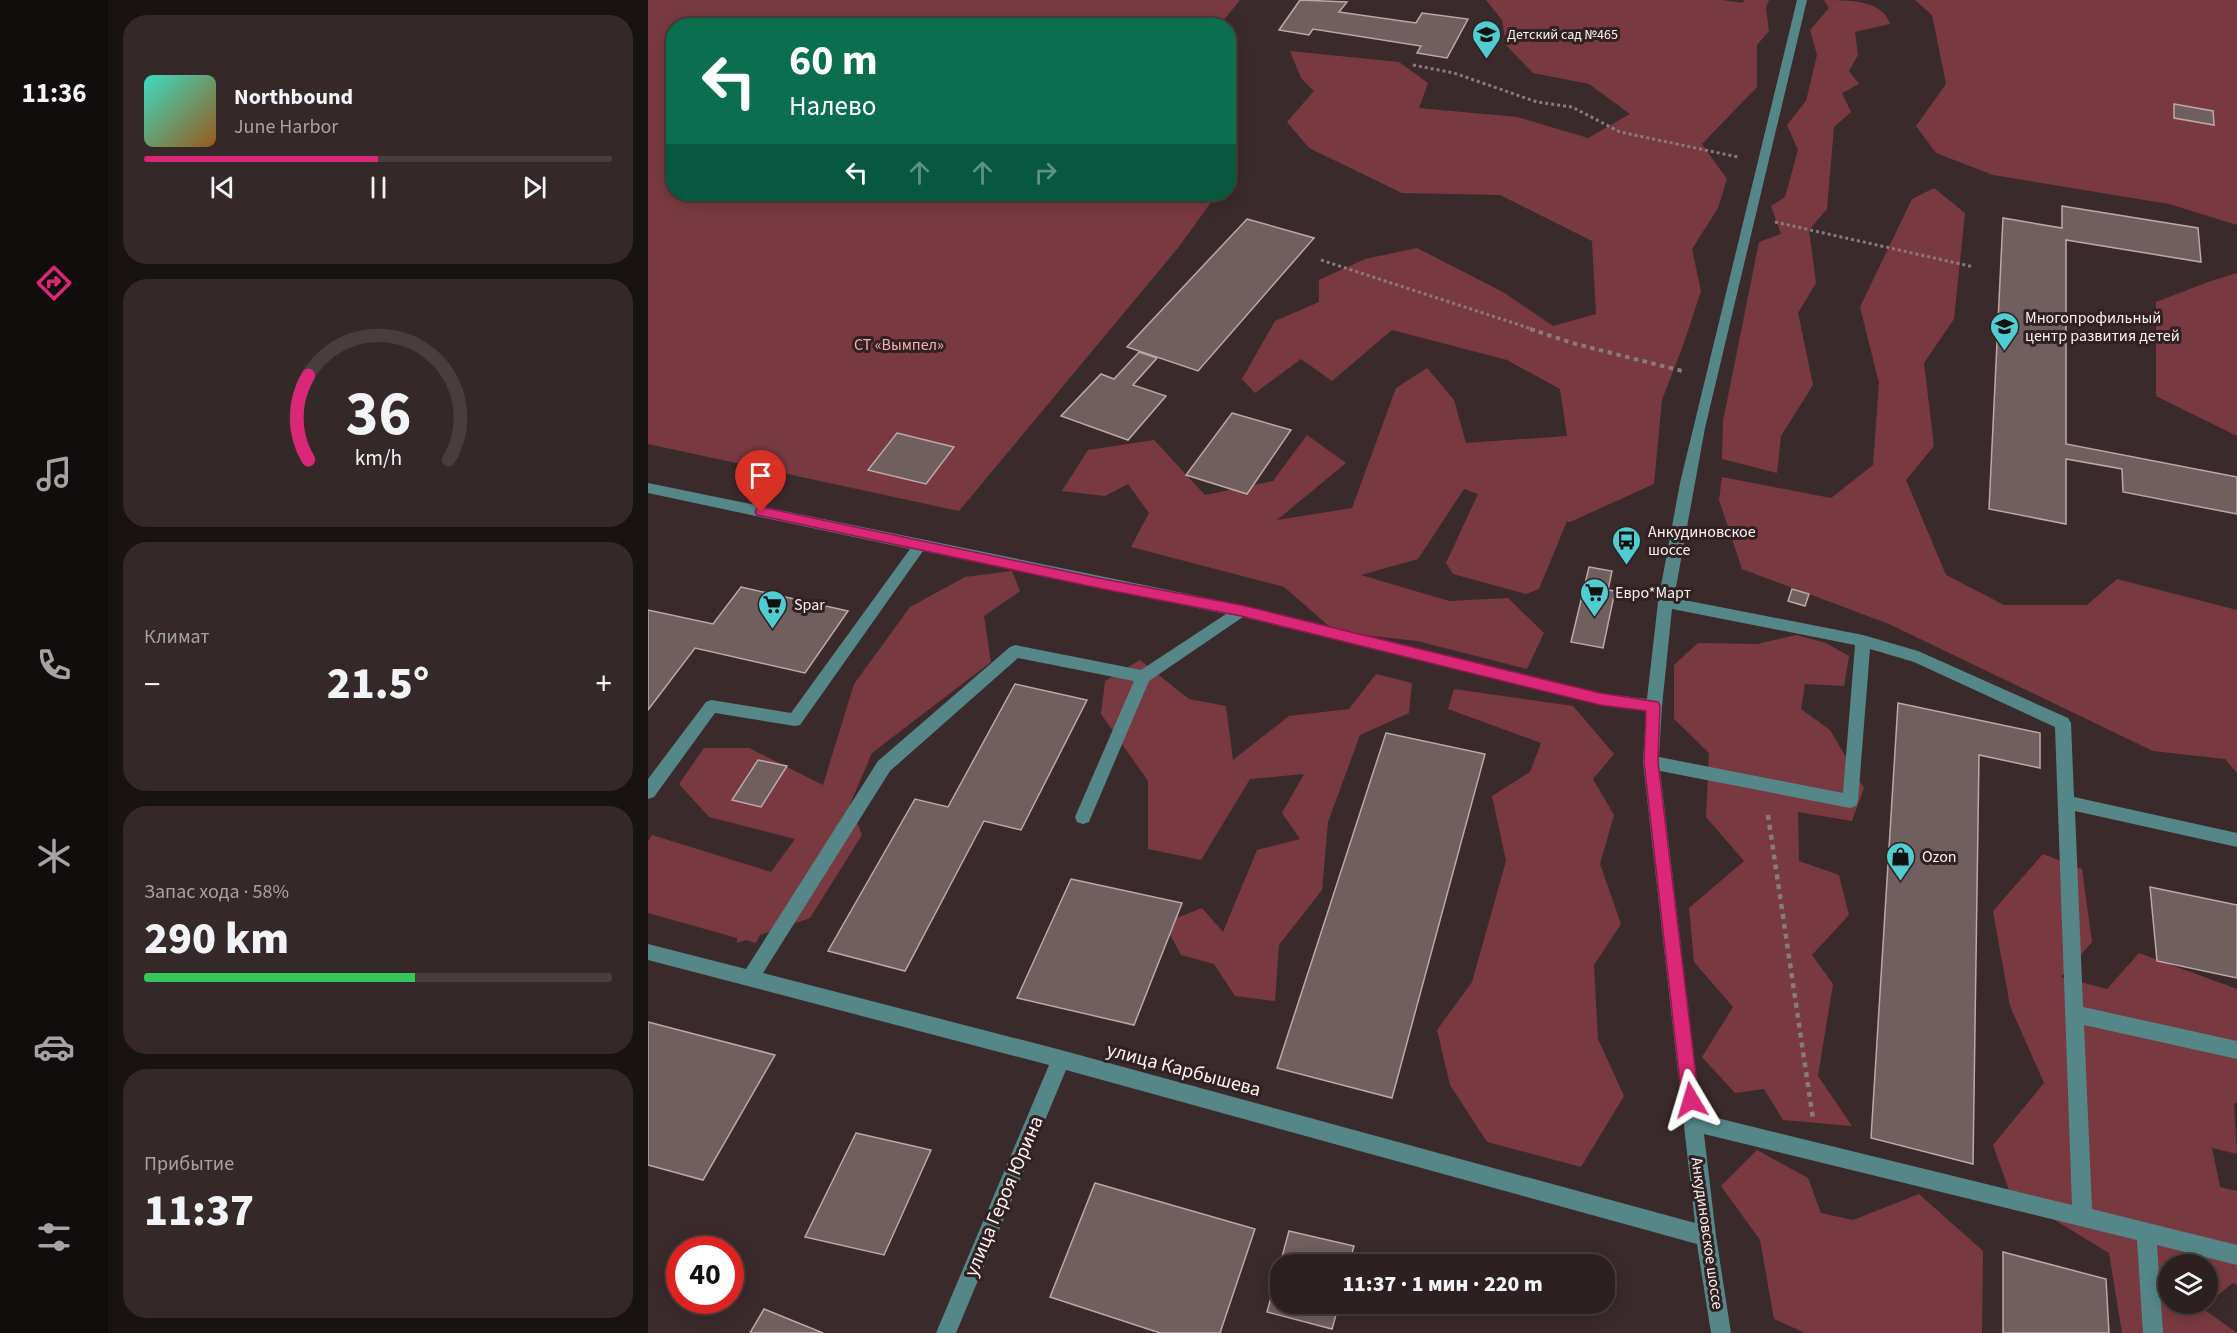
<!DOCTYPE html>
<html lang="ru">
<head>
<meta charset="utf-8">
<style>
  body { margin:0; font-family:"Source Sans 3",sans-serif; background:#342829; color:#f1f3f6; height:100vh; display:flex; flex-direction:column; font-size:22px; white-space:nowrap }
  * { box-sizing:border-box; margin:0 }
  p { font-size:20px; color:#a6a3a5 }
  .icon { flex:none; width:33px; height:33px; fill:none; stroke:currentColor; stroke-width:2; stroke-linecap:round; stroke-linejoin:round }
  .map { position:relative; flex:1; overflow:hidden }
  .drawer { display:flex; flex-direction:column; gap:15px; padding:15px; background:#181212; width:540px }
  .drawer>* { flex:none }
  .top-card { position:absolute; left:18px; top:18px; width:570px; height:183px; border-radius:24px; box-shadow:0 3px 15px #0003,0 0 0 2px #483e3e; background:#0b6e4f; color:#fff; overflow:hidden }
  .buttons { position:absolute; left:1510px; top:1254px; display:grid; gap:12px }
  .buttons a { display:grid; place-items:center; width:60px; height:60px; border-radius:50%; background:#2c2020; box-shadow:0 3px 15px #0003,0 0 0 2px #483e3e; font-size:30px }
  .speed { position:absolute; left:18px; top:1236px; display:flex; gap:12px; font-size:30px; font-weight:700; text-align:center }
  .speed>* { display:grid; place-content:center; width:78px; height:78px; border-radius:50%; background:#2c2020; box-shadow:0 3px 15px #0003,0 0 0 2px #483e3e; line-height:1 }
  .speed .limit { border:9px solid #d22; background:#fff; color:#111 }
  .pin { position:absolute; display:grid; place-items:center; width:51px; height:51px; color:#fff; margin:-62px -26px; border-radius:50% 50% 50% 0; rotate:-45deg; box-shadow:0 0 6px #0007 }
  .pin .icon { rotate:45deg }
  .me { position:absolute; width:66px; margin:-33px; rotate:353deg; stroke-linejoin:round; filter:drop-shadow(0 0 4px #0008) }
  .turn { display:flex; align-items:center; gap:21px; height:126px; padding:0 24px; font-size:27px }
  .turn .icon { width:78px; height:78px; stroke-width:2.5 }
  .turn b { display:block; font-size:42px; line-height:51px }
  .lanes { display:flex; align-items:center; height:57px; padding:0 24px; background:#0003; justify-content:center; gap:30px; direction:ltr }
  .lanes .off { opacity:.35 }
  .big { font-size:45px; font-weight:800; line-height:1.1 }
  .drawer .widget { flex:1; display:flex; flex-direction:column; justify-content:center; gap:9px; min-width:0; padding:0 21px; border-radius:24px; background:#342829 }
  .drawer .dial { align-items:center; gap:0 }
  .dial svg { height:156px; overflow:visible; fill:none; stroke:#483e3e; stroke-width:7; stroke-linecap:round; text-anchor:middle }
  .dial text { fill:#f1f3f6; stroke:none }
  .song { display:flex; align-items:center; gap:18px }
  .cover { width:72px; height:72px; border-radius:9px; background:linear-gradient(135deg,hsl(170 70% 55%),hsl(30 70% 35%)) }
  .played { height:6px; border-radius:3px; background:linear-gradient(90deg,#db2777 50%,#483e3e 50%) }
  .keys { display:flex; justify-content:space-around; direction:ltr }
  .heat { display:flex; justify-content:space-between; align-items:center; font-size:33px; direction:ltr }
  .charge { height:9px; border-radius:4px; background:linear-gradient(90deg,#34c759 58%,#483e3e 0) }
  .trip { position:absolute; left:622px; top:1254px; width:345px; height:60px; border-radius:24px; background:#2c2020; box-shadow:0 3px 15px #0003,0 0 0 2px #483e3e; font-weight:800; line-height:60px; text-align:center }
  main { display:flex; flex:1; min-height:0 }
  .menu { display:flex; flex-direction:column; width:108px; justify-content:space-around; align-items:center; background:#120d0d; color:#a6a3a5 }
  .menu .icon { width:42px; height:42px }
  .menu .current { color:#db2777 }
  .menu b { font-size:27px; color:#f1f3f6 }
  .map>svg:first-child { display:block }
  .green { fill:#783a40 }
  .building { fill:#715e5f; stroke:#bda8a8; stroke-width:1.5 }
  .lines { fill:none; stroke-linecap:round; stroke-linejoin:round }
  .path-far2 { stroke:#897a7b; stroke-width:3; stroke-dasharray:3 3; stroke-linecap:butt }
  .path-far1 { stroke:#897a7b; stroke-width:4; stroke-dasharray:4.5 4.5; stroke-linecap:butt }
  .path { stroke:#897a7b; stroke-width:4.5; stroke-dasharray:5 5; stroke-linecap:butt }
  .minor { fill:#558789; fill-rule:evenodd }
  .route { fill:#db2777; stroke:#8e194d; stroke-width:1.5 }
  .labels { text-anchor:middle; stroke-width:6; stroke-linejoin:round; paint-order:stroke }
  .far-poi-label { font-size:14px; fill:#fcf0f1; stroke:#302122; text-anchor:start }
  .poi-label { font-size:16px; fill:#fcf0f1; stroke:#302122; text-anchor:start }
  .park-label { font-size:16px; fill:#f9adb1; stroke:#302122 }
  .street-label { font-size:16px; fill:#fcf0f1; stroke:#302122 }
  .near-street-label { font-size:20px; fill:#fcf0f1; stroke:#302122 }
</style>
</head>
<body>
<main>
<nav class="menu">
<b>11:36</b>
<svg class="icon current" aria-label="directions" viewBox="0 0 24 24"><path d="M12 3l9 9-9 9-9-9zM9 14v-3h6M13 9l2 2-2 2"/></svg>
<svg class="icon" aria-label="music" viewBox="0 0 24 24"><path d="M9 18V5l10-2v13"/><circle cx="6" cy="18" r="3"/><circle cx="16" cy="16" r="3"/></svg>
<svg class="icon" aria-label="phone" viewBox="0 0 24 24"><path d="M5 4h4l2 5-3 2q2 4 5 5l2-3 5 2v4C11 20 4 13 5 4z"/></svg>
<svg class="icon" aria-label="climate" viewBox="0 0 24 24"><path d="M12 3v18M4 7l16 10M4 17L20 7"/></svg>
<svg class="icon" aria-label="car" viewBox="0 0 24 24"><path d="M5 17H2v-5l4-1 3-4h7l3 4 3 1v5h-3M9 17h6M6 11h13"/><circle cx="7" cy="17" r="2"/><circle cx="17" cy="17" r="2"/></svg>
<svg class="icon" aria-label="filters" viewBox="0 0 24 24"><path d="M4 7h16M4 17h16"/><circle cx="9" cy="7" r="2"/><circle cx="15" cy="17" r="2"/></svg>
</nav>
<section class="drawer">
<div class="widget">
<div class="song"><i class="cover"></i><div><b>Northbound</b><p>June Harbor</p></div></div>
<div class="played"></div>
<div class="keys"><svg class="icon" aria-label="previous" viewBox="0 0 24 24"><path d="M18 5L8 12l10 7zM5 5v14"/></svg><svg class="icon" aria-label="pause" viewBox="0 0 24 24"><path d="M8 5v14M16 5v14"/></svg><svg class="icon" aria-label="next" viewBox="0 0 24 24"><path d="M6 5l10 7-10 7zM19 5v14"/></svg></div>
</div>
<div class="widget dial"><svg viewBox="0 0 100 80">
<path d="M14 69A42 42 0 1 1 86 69"/>
<path d="M14 69A42 42 0 0 1 14 26" stroke="#db2777"/>
<text x="50" y="56" font-size="32" font-weight="700">36</text>
<text x="50" y="72" font-size="11">km/h</text>
</svg></div>
<div class="widget"><p>Климат</p>
<div class="heat"><a>−</a><b class="big">21.5°</b><a>+</a></div>
</div>
<div class="widget"><p>Запас хода · 58%</p><b class="big">290 km</b><div class="charge"></div></div>
<div class="widget"><p>Прибытие</p><b class="big">11:37</b></div>
</section>
<div class="map">
<svg width="1589" height="1333" viewBox="0 0 1589 1333">
  <rect width="100%" height="100%" fill="#3b2a2b"/>
  <g class="green">
    <polygon points="0,0 592,0 571,26 26,26 26,194 569,194 530,248 311,511 0,444"/>
    <polygon points="838,0 1074,0 1095,3 1096,0 1121,0 1118,8 1121,31 1109,45 1109,87 1054,144 1079,179 1070,208 1044,249 1053,291 1037,340 1014,400 1006,484 922,522 919,521 891,589 878,594 805,574 798,563 830,494 816,489 770,559 713,575 801,601 860,598 896,633 879,669 769,641 688,632 636,587 483,547 501,513 480,484 457,496 414,491 440,450 506,440 557,495 625,481 659,435 698,463 629,520 704,508 748,388 779,368 806,400 818,443 919,436 912,389 859,360 744,330 684,381 653,359 607,393 594,379 627,321 671,302 671,280 717,259 769,248 855,292 905,326 948,314 944,241 852,195 754,193 661,148 639,122 666,91 653,78 642,51 751,62 780,83 771,108 869,117 940,138 982,114 941,84 885,73 858,45 854,20"/>
    <path d="M 1176,0 C 1200,0 1235,0 1242,24 L 1207,32 L 1210,55 L 1201,71 L 1211,84 L 1194,93 L 1203,112 L 1186,127 L 1179,209 L 1161,230 L 1168,283 L 1150,313 L 1165,385 L 1133,436 L 1129,473 L 1074,459 L 1075,421 L 1111,242 L 1133,234 L 1123,206 L 1137,197 L 1150,150 L 1139,125 L 1158,101 L 1169,55 L 1162,30 L 1181,8 Z"/>
    <polygon points="1267,0 1589,0 1589,225 1521,204 1345,175 1288,153 1268,126 1298,84 1284,15"/>
    <polygon points="1286,188 1317,213 1306,319 1276,363 1286,446 1258,480 1298,575 1356,605 1439,605 1469,579 1589,610 1589,773 1577,759 1505,751 1241,624 1094,569 1071,500 1074,477 1183,498 1225,465 1231,383 1212,307 1264,199"/>
    <polygon points="1589,273 1589,436 1508,396 1508,302 1563,281"/>
    <polygon points="364,571 372,591 336,616 343,662 224,753 202,804 214,835 162,918 112,935 108,943 98,940 89,943 89,938 0,913 0,841 4,835 123,872 147,839 61,817 31,784 56,748 101,748 175,785 206,684 262,607 317,577"/>
    <polygon points="1148,635 1178,643 1201,656 1196,686 1157,684 1153,709 1182,730 1216,788 1204,821 1150,812 1151,861 1191,875 1201,915 1164,955 1185,984 1170,1076 1204,1126 1135,1120 1116,1089 1087,1093 1054,1057 1085,1007 1046,962 1041,908 1096,861 1058,817 1061,753 1026,719 1026,665 1050,643 1109,644"/>
    <polygon points="492,660 541,699 578,706 585,760 641,716 701,709 728,674 764,683 761,713 712,735 680,822 674,890 631,945 627,1001 587,996 566,964 533,955 516,923 554,908 575,932 609,850 652,839 634,813 656,774 602,779 553,860 500,849 500,781 453,714 457,681"/>
    <polygon points="806,689 925,706 966,754 945,779 966,815 952,864 973,924 946,965 950,1039 976,1096 933,1167 839,1142 802,1085 789,1030 824,982 858,861 844,796 882,772 893,743 800,709"/>
    <polygon points="1395,854 1434,869 1444,942 1413,977 1459,989 1491,953 1589,989 1589,1102 1586,1104 1589,1154 1564,1148 1572,1187 1589,1191 1589,1285 1585,1283 1560,1303 1560,1264 1521,1264 1521,1304 1559,1304 1554,1308 1589,1333 1474,1333 1461,1253 1362,1193 1345,1145 1396,1083 1362,1006 1345,911"/>
    <polygon points="1109,1150 1160,1178 1173,1213 1205,1220 1271,1194 1335,1251 1334,1333 1157,1333 1126,1319 1112,1240 1073,1186"/>
  </g>
  <g class="building">
    <polygon points="652,0 699,2 691,12 768,23 774,13 820,19 799,58 769,53 773,46 665,29 661,35 631,30"/>
    <polygon points="1526,104 1565,111 1566,125 1526,118"/>
    <polygon points="1414,206 1550,228 1553,262 1418,240 1418,444 1589,477 1589,514 1475,492 1474,469 1418,459 1418,524 1341,509 1355,218 1414,228"/>
    <polygon points="599,219 666,238 550,371 479,347"/>
    <polygon points="491,352 509,358 485,385 518,396 480,440 413,416 453,374 466,379"/>
    <polygon points="584,413 643,430 599,494 538,475"/>
    <polygon points="249,433 306,447 278,484 220,470"/>
    <polygon points="941,567 964,571 960,590 967,591 955,648 923,642"/>
    <polygon points="93,587 200,611 157,673 47,648 0,710 0,610 65,624"/>
    <polygon points="1144,589 1161,594 1157,606 1140,601"/>
    <polygon points="367,684 439,700 373,830 336,821 257,971 180,951 267,799 300,807"/>
    <polygon points="1250,703 1392,733 1392,768 1331,755 1325,1164 1223,1138"/>
    <polygon points="738,733 837,754 744,1098 629,1068"/>
    <polygon points="110,760 139,766 113,807 84,800"/>
    <polygon points="423,879 534,903 486,1025 369,998"/>
    <polygon points="1502,887 1589,905 1589,978 1509,961"/>
    <polygon points="0,1022 127,1055 55,1180 0,1165"/>
    <polygon points="208,1133 283,1150 236,1255 157,1237"/>
    <polygon points="447,1183 607,1229 572,1333 512,1333 402,1297"/>
    <polygon points="641,1231 706,1246 701,1264 633,1264 633,1304 691,1304 684,1329 619,1312"/>
    <polygon points="1355,1252 1458,1279 1461,1333 1355,1333"/>
    <polygon points="116,1309 175,1333 102,1333"/>
  </g>
  <g class="lines">
    <g class="path-far2">
      <polyline points="765,65 806,73 889,102 924,107 972,132 1090,157"/>
      <polyline points="1127,222 1326,267"/>
      <polyline points="673,260 887,330"/>
    </g>
    <polyline class="path-far1" points="882,329 928,344 1038,372"/>
    <polyline class="path" points="1120,815 1165,1119"/>
    <path class="minor" d="M 1149,0 L 1159,0 L 1057,428 L 1026,598 L 1215,635 L 1270,651 L 1420,718 L 1423,723 L 1426,797 L 1589,833 L 1589,847 L 1427,811 L 1435,1007 L 1589,1041 L 1589,1059 L 1436,1025 L 1444,1209 L 1589,1245 L 1589,1265 L 1509,1245 L 1515,1333 L 1495,1333 L 1489,1240 L 1056,1134 L 1068,1236 L 1083,1333 L 1063,1333 L 1049,1244 L 418,1070 L 308,1333 L 288,1333 L 401,1065 L 0,960 L 0,944 L 98,969 L 230,761 L 362,647 L 367,645 L 493,670 L 578,614 L 275,551 L 152,725 L 147,726 L 67,713 L 6,797 L 0,799 L 0,779 L 58,702 L 63,700 L 143,713 L 262,549 L 0,493 L 0,483 L 593,605 L 952,693 L 999,699 L 1010,602 L 1032,483 ZM 1024,609 L 1207,645 L 1195,793 L 1011,757 L 1014,706 ZM 595,617 L 952,705 L 998,711 L 995,762 L 1047,1223 L 413,1050 L 115,973 L 242,771 L 370,658 L 486,681 L 427,817 L 429,822 L 435,824 L 441,822 L 443,817 L 501,681 ZM 1222,649 L 1266,662 L 1407,727 L 1424,1205 L 1053,1114 L 1012,771 L 1202,808 L 1208,806 L 1210,801 Z"/>
  </g>
  <polygon class="route" points="113,507 450,578 593,605 952,693 1010,702 1012,706 1010,762 1051,1100 1049,1106 1043,1108 1037,1106 1034,1100 996,762 998,711 952,705 593,616 450,588 109,515 107,512 109,508"/>
  <defs>
    <symbol id="school-pin" viewBox="-11 -11 22 30"><path d="M0 17L-7.5 6A9.5 9.5 0 1 1 7.5 6Z" fill="#51ccd1" stroke="#302122"/><path d="M0-5L7-2L0 1L-7-2ZM-4 1L0 2.5L4 1V4Q0 6-4 4Z" fill="#111"/></symbol>
    <symbol id="bus-pin" viewBox="-11 -11 22 30"><path d="M0 17L-7.5 6A9.5 9.5 0 1 1 7.5 6Z" fill="#51ccd1" stroke="#302122"/><path d="M-5-6H5V4H4V6H2V4H-2V6H-4V4H-5ZM-3.5-4V0h7V-4ZM-3.5 1.2v1.5H-2V1.2ZM2 1.2v1.5H3.5V1.2Z" fill="#111"/></symbol>
    <symbol id="supermarket-pin" viewBox="-11 -11 22 30"><path d="M0 17L-7.5 6A9.5 9.5 0 1 1 7.5 6Z" fill="#51ccd1" stroke="#302122"/><path d="M-6-5.5h2.5l.6 2H6L4.5 2H-2.5L-4.4-4H-6ZM-1.5 3.2a1.3 1.3 0 1 0 .1 0ZM3 3.2a1.3 1.3 0 1 0 .1 0Z" fill="#111"/></symbol>
    <symbol id="shop-pin" viewBox="-11 -11 22 30"><path d="M0 17L-7.5 6A9.5 9.5 0 1 1 7.5 6Z" fill="#51ccd1" stroke="#302122"/><path d="M-5-2.5h2.3a2.7 3.5 0 0 1 5.4 0H5L5.5 6h-11ZM-1.5-2.5h3a1.5 2.3 0 0 0-3 0Z" fill="#111"/></symbol>
  </defs>
  <g fill-rule="evenodd">
    <use href="#school-pin" x="822" y="18" width="33" height="45"/>
    <use href="#school-pin" x="1340" y="310" width="33" height="45"/>
    <use href="#bus-pin" x="962" y="524" width="33" height="45"/>
    <use href="#supermarket-pin" x="930" y="576" width="33" height="45"/>
    <use href="#supermarket-pin" x="108" y="588" width="33" height="45"/>
    <use href="#shop-pin" x="1236" y="840" width="33" height="45"/>
  </g>
  <g class="labels">
    <g class="far-poi-label">
      <text x="859" y="39">Детский сад №465</text>
    </g>
    <g class="poi-label">
      <text x="1377" y="323">Многопрофильный<tspan x="1377" dy="18">центр развития детей</tspan></text>
      <text x="1000" y="537">Анкудиновское<tspan x="1000" dy="18">шоссе</tspan></text>
      <text x="967" y="598">Евро*Март</text>
      <text x="146" y="610">Spar</text>
      <text x="1274" y="862">Ozon</text>
    </g>
    <g class="park-label">
      <text x="251" y="350">СТ «Вымпел»</text>
    </g>
    <g class="street-label">
      <text transform="translate(1060 1233) rotate(82)" y="6">Анкудиновское шоссе</text>
    </g>
    <g class="near-street-label">
      <text transform="translate(536 1069) rotate(15)" y="7">улица Карбышева</text>
      <text transform="translate(355 1196) rotate(-67)" y="7">улица Героя Юрина</text>
    </g>
  </g>
</svg>
<div class="buttons">
<a><svg class="icon" aria-label="layers" viewBox="0 0 24 24"><path d="M12 4l9 5-9 5-9-5zM3 14l9 5 9-5"/></svg></a>
</div>
<div class="speed"><div class="limit">40</div></div>
<div class="pin" style="left:113px;top:512px;background:#d93025"><svg class="icon" aria-label="arrive" viewBox="0 0 24 24"><path d="M6 21V4h12l-3 4 3 4H6"/></svg></div>
<svg class="me" style="left:1043px;top:1100px" viewBox="-20 -20 40 40"><path d="M0-17L14 15 0 8-14 15z" fill="#db2777" stroke="#fff" stroke-width="4"/></svg>
<div class="trip">11:37 · 1 мин · 220 m</div>
<div class="top-card">
<div class="turn"><svg class="icon" aria-label="left" viewBox="0 0 24 24"><path d="M17 20v-9H6M10 6l-5 5 5 5"/></svg><div><b>60 m</b>Налево</div></div>
<div class="lanes"><svg class="icon" aria-label="left" viewBox="0 0 24 24"><path d="M17 20v-9H6M10 6l-5 5 5 5"/></svg><svg class="icon off" aria-label="ahead" viewBox="0 0 24 24"><path d="M12 20V5M6 11l6-6 6 6"/></svg><svg class="icon off" aria-label="ahead" viewBox="0 0 24 24"><path d="M12 20V5M6 11l6-6 6 6"/></svg><svg class="icon off" aria-label="right" viewBox="0 0 24 24"><path d="M7 20v-9h11M14 6l5 5-5 5"/></svg></div>
</div>
</div>
</main>
</body>
</html>
